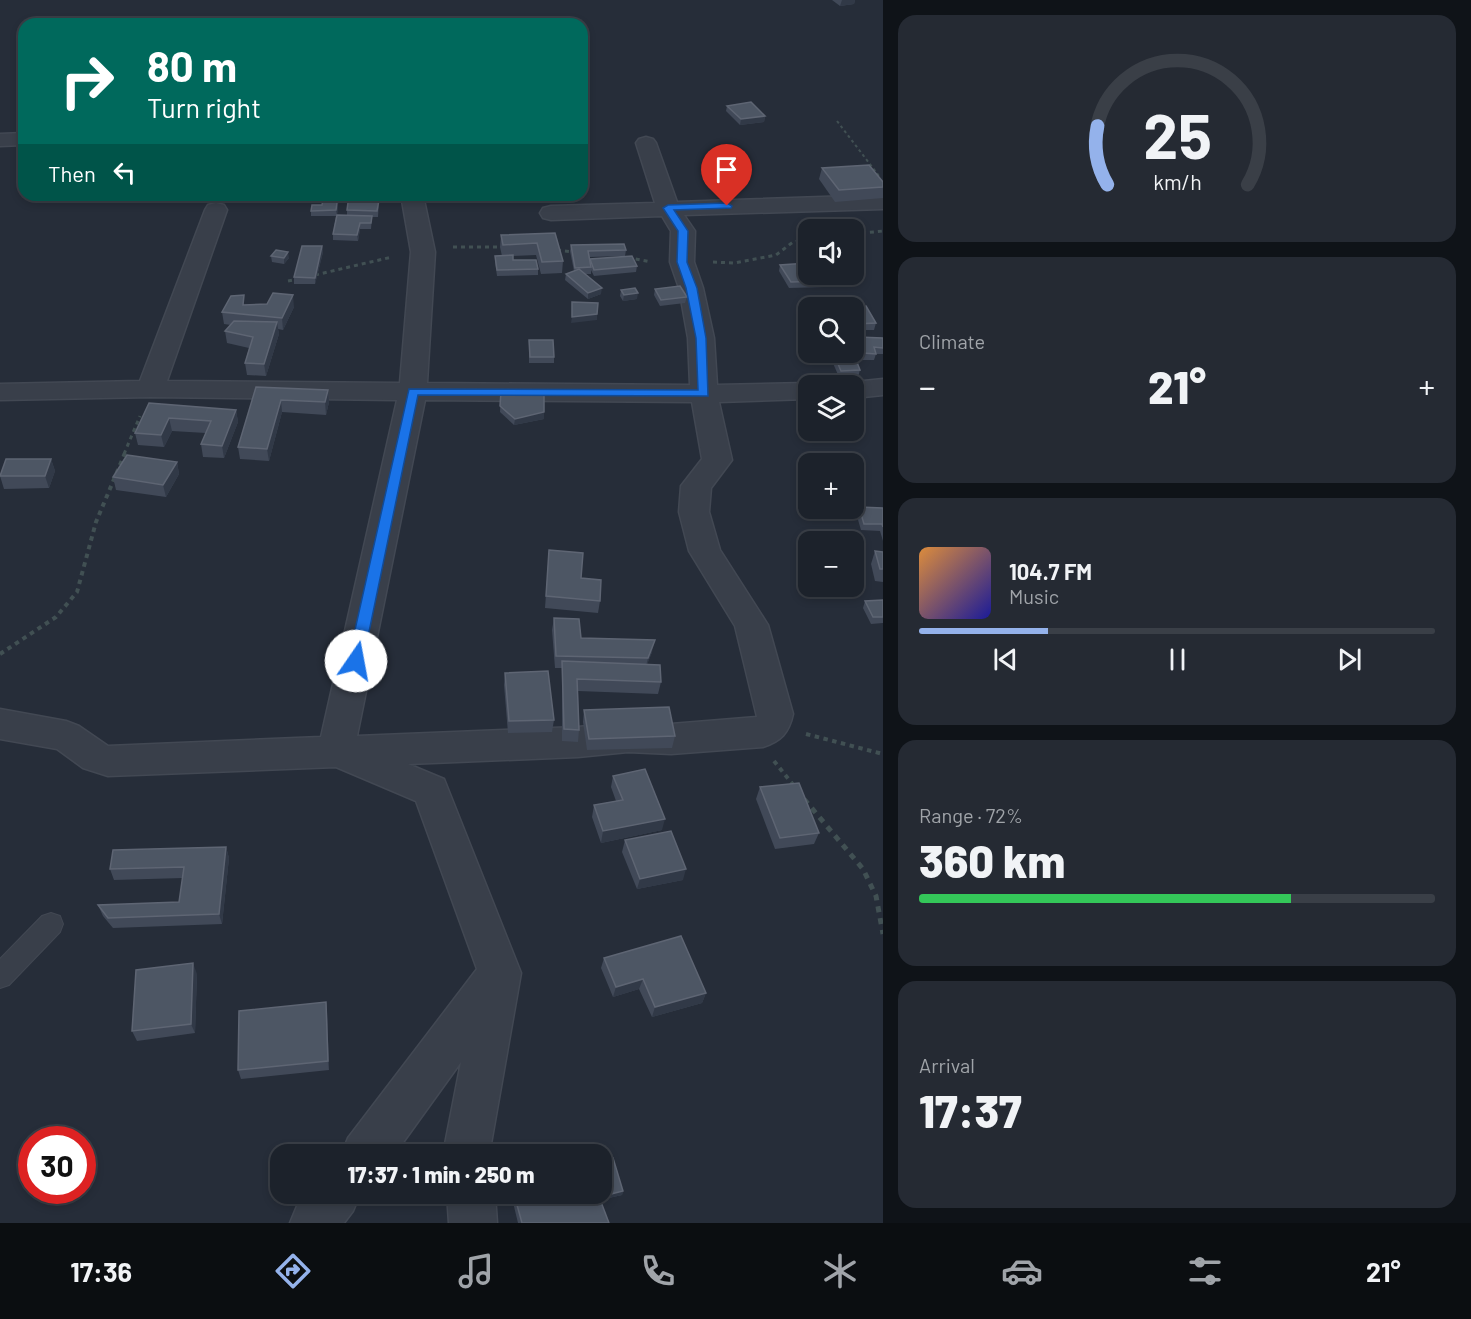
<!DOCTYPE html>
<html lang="en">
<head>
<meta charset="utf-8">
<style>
  body { margin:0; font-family:Barlow,sans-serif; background:#252a33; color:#f1f3f6; height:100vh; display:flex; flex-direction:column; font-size:22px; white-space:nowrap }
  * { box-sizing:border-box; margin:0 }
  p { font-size:20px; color:#a0a4a9 }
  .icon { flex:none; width:33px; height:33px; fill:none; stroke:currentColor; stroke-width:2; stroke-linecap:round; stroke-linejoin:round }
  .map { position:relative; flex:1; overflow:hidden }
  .details { display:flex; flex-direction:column; gap:15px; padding:15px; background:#0f1318; width:588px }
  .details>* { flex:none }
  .top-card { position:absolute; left:18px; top:18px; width:570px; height:183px; border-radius:18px; box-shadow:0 3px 9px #0003,0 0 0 2px #3a3f47; background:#00695c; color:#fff; overflow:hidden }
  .tools { position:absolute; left:798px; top:219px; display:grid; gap:12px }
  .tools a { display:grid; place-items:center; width:66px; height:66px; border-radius:12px; background:#1c222b; box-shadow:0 3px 9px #0003,0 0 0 2px #3a3f47; font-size:30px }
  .speed { position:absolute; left:18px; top:1126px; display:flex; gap:12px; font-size:30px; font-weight:700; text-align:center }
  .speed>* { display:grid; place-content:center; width:78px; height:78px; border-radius:50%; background:#1c222b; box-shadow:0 3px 9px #0003,0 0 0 2px #3a3f47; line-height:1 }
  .speed .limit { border:9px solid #d22; background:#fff; color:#111 }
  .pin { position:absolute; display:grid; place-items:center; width:51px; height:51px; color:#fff; margin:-62px -26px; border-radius:50% 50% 50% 0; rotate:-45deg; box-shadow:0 0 6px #0007 }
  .pin .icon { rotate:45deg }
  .me { position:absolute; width:66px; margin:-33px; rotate:12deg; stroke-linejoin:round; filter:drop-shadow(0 0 4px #0008) }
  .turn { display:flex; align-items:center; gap:21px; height:126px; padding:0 30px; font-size:27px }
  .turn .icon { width:78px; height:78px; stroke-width:2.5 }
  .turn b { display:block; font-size:42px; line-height:51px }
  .then { display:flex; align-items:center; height:57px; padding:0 30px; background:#0003; gap:12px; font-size:22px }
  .big { font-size:45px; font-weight:800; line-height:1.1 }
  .details .tile { flex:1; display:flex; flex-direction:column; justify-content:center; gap:9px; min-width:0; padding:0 21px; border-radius:18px; background:#252a33 }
  .details .dial { align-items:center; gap:0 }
  .dial svg { height:156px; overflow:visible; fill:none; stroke:#3a3f47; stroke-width:7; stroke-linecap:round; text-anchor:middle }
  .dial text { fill:#f1f3f6; stroke:none }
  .song { display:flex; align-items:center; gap:18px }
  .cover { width:72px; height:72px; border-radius:9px; background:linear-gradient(135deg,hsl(30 70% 55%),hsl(240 70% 35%)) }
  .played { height:6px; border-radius:3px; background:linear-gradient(90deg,#94b2eb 25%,#3a3f47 25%) }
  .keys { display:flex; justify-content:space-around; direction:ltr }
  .heat { display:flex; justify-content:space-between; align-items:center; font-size:33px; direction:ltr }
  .charge { height:9px; border-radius:4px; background:linear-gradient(90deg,#34c759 72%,#3a3f47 0) }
  .trip { position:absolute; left:270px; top:1144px; width:342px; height:60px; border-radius:18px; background:#1c222b; box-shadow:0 3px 9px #0003,0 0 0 2px #3a3f47; font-weight:800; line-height:60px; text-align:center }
  .dock { display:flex; height:96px; justify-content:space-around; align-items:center; background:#0b0e11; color:#a0a4a9 }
  .dock .icon { width:42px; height:42px }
  .dock .on { color:#94b2eb }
  .dock b { font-size:27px; color:#f1f3f6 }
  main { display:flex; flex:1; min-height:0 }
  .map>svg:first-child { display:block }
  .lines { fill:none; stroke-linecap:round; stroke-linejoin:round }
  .service-casing { stroke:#424853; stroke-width:2 }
  .minor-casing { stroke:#424853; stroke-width:3 }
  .path-far3 { stroke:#415053; stroke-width:2; stroke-dasharray:3 3; stroke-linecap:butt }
  .path-far2 { stroke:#415053; stroke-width:3; stroke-dasharray:4 4; stroke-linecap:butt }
  .path-far1 { stroke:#415053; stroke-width:4; stroke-dasharray:4.5 4.5; stroke-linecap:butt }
  .path { stroke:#415053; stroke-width:5; stroke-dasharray:6 6; stroke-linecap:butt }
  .service { fill:#393f4a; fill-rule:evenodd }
  .minor { fill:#393f4a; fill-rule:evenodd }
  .wall { fill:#414958 }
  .shaded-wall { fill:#313947 }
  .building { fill:#4d5664; stroke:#5e6573; stroke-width:1.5 }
  .route { fill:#1a73e8; stroke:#114b97; stroke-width:1.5 }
</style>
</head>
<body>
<main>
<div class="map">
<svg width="883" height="1223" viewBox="0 0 883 1223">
  <rect width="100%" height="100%" fill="#262d39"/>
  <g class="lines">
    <defs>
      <polygon id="service" points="51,913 60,916 63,924 60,932 9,985 0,988 0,959 42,916"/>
      <g id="minor">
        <polygon points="24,133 24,145 0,146 0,134"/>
        <path d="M 646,137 L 653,139 L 656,143 L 677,202 L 883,195 L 883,209 L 684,215 L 695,231 L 694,262 L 703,288 L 714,338 L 717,385 L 808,383 L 818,386 L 808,386 L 808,399 L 719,402 L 732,460 L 711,488 L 709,512 L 720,550 L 768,625 L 793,714 C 789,733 781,741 763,747 L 671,754 L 628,752 L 578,757 L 408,764 L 444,779 L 521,973 L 491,1144 L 493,1155 L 445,1155 L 445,1144 L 461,1062 L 394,1155 L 341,1155 L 348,1138 L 477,969 L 416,801 L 336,767 L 108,776 L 83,768 L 57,749 L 0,739 L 0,709 L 66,721 L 79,726 L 108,746 L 321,737 L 397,400 L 151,397 L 0,400 L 0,384 L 140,381 L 205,210 L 208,205 L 216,203 L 224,205 L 227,210 L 167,381 L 400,383 L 411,252 L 401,195 L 423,195 L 435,252 L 427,383 L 690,385 L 688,338 L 679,288 L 670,262 L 671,231 L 662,216 L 551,220 L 543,218 L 540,213 L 543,208 L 551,206 L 655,203 L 636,143 L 639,139 ZM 425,400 L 692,402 L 702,459 L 681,486 L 679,512 L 689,551 L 735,626 L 757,717 L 671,724 L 628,722 L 578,727 L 357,736 Z"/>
        <polygon points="883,379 883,395 854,398 854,386 843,386 854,382"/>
        <polygon points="306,1194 360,1194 353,1211 344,1223 290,1223 297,1206"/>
        <polygon points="447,1194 495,1194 497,1223 449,1223"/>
      </g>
    </defs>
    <use href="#service" class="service-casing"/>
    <use href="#minor" class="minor-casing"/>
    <polyline class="path-far3" points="837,121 879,176"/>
    <g class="path-far2">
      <polyline points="854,234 883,231"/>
      <polyline points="453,247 505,247"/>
      <polyline points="557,250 574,252"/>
      <polyline points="620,256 651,262"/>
      <polyline points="713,262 734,263 776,255 793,242 808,239"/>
      <polyline points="315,275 392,257"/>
      <polyline points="288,281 299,279"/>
      <polyline points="124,454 140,416"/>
    </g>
    <g class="path-far1">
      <polyline points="0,654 56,617 77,592 96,522 125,453"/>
      <polyline points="806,734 883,754"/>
      <polyline points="774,761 794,786"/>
    </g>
    <polyline class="path" points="804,799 863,869 876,896 883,934"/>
    <use href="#service" class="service"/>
    <use href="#minor" class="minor"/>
  </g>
  <g class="wall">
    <polygon points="832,0 855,0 854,4 840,6"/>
    <polygon points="727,106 765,116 764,122 740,125 726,111"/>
    <polygon points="822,168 883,182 883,198 835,202 819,179"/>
    <polygon points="309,195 339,195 337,215 347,215 347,210 369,195 368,200 379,200 378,217 372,217 371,229 360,229 358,241 333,240 333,234 336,216 311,216 311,211 322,205 323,197 309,197"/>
    <polygon points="555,233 563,261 562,273 541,274 536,255 513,256 513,260 538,269 538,275 497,276 495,262 495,256 502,256 500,247 501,235"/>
    <polygon points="803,242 808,242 808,256 802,248"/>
    <polygon points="571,245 626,250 625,256 589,257 590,259 637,266 636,272 594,276 591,270 591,274 585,274 601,294 588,299 565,280 566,274 574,271 570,251"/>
    <polygon points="322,246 323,252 315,284 294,284 294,277"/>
    <polygon points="271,256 289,258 284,264 272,262"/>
    <polygon points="780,265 826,281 824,287 789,288 779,271"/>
    <polygon points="655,289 687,297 685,303 660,306 654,295"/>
    <polygon points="621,290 637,299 623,301 620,296"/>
    <polygon points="245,305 294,307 283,330 278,329 279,334 266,376 247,375 245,363 249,348 227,343 225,331 231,325 224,324 222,312"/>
    <polygon points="854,308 876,323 874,330 854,330"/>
    <polygon points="858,337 883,338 883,354 876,354 874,360 860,360 856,343"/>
    <polygon points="529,340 554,357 554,363 529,363"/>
    <polygon points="828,352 853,352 860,370 858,377 839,377"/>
    <polygon points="256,387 328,390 329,402 326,415 282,412 269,461 240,459 238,447"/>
    <polygon points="501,392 544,412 544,419 514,425 500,412"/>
    <polygon points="149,403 236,410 238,422 224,458 203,457 201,444 206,433 172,431 164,447 138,445 135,433"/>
    <polygon points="51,459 55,471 49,488 4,489 0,476"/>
    <polygon points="177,462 179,474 166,497 116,490 113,477"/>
    <polygon points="859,507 883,508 883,541 880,531 861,530 856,513"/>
    <polygon points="549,550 581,578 600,601 598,613 545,608"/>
    <polygon points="875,551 883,552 883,582 875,581 871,564"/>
    <polygon points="883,600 883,623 871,624 863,608 865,601"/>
    <polygon points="554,618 581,638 652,652 647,664 661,682 658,694 578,691 579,730 578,742 562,741 562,668 555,668 552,630"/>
    <polygon points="505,673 554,720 552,732 508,733 504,685"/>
    <polygon points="584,710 675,736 672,748 587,750 583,722"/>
    <polygon points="613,776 662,830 601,843 592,817 594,805 616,801 611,787"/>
    <polygon points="760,787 819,833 814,844 775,849 756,799"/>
    <polygon points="625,840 683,880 637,889 622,852"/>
    <polygon points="226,847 229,858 222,924 113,928 103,916 98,905 179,902 183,878 114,880 110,869"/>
    <polygon points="604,958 706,993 702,1003 652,1017 639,989 613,997 601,968"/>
    <polygon points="197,974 195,1033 137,1041 132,1031"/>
    <polygon points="326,1002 327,1012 329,1070 241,1079 238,1070"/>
    <polygon points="623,1191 622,1195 600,1200 609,1223 518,1223 511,1194 602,1194"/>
  </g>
  <g class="shaded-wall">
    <polygon points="842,0 855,0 854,4 840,6"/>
    <polygon points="765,116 764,122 740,125 741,119"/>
    <polygon points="338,195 339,195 337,216 336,210"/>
    <polygon points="360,223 360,229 358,241 357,235"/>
    <polygon points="322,246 323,252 315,284 315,278"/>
    <polygon points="288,252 289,258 284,264 284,258"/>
    <polygon points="602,288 601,294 588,299 588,293"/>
    <polygon points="638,293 637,299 623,301 624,295"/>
    <polygon points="293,295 294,307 283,330 282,318"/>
    <polygon points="597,314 597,320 571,323 572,317"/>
    <polygon points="277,322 279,334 266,376 264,364"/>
    <polygon points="328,390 329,402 326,415 325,402"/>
    <polygon points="281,400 282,412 269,461 267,449"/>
    <polygon points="236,410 238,422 224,458 222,446"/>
    <polygon points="544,412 544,419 514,425 515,419"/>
    <polygon points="169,418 172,431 164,447 161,435"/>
    <polygon points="51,459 55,471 49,488 45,476"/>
    <polygon points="177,462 179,474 166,497 163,485"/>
    <polygon points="655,640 652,652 645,670 648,658"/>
    <polygon points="665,819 662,830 601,843 603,831"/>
    <polygon points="226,847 229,858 222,924 219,914"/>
    <polygon points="686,869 683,880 637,889 640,879"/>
    <polygon points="193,963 197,974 195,1033 191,1024"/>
    <polygon points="643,979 639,989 613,997 616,987"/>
    <polygon points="706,993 702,1003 652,1017 655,1007"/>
    <polygon points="326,1002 327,1012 329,1070 328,1061"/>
    <polygon points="623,1191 622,1195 595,1201 597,1197"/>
  </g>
  <g class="building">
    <polygon points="751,102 765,116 741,119 727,106"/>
    <polygon points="869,165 883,182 883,187 839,190 822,168"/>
    <polygon points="324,195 338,195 336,210 311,211 312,205 322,205"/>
    <polygon points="349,195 368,195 367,200 379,200 377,211 347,210"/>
    <polygon points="337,215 372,216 371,223 360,223 357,235 333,234"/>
    <polygon points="555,233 563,261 542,262 537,243 503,245 501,235"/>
    <polygon points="803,242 808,242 808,248"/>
    <polygon points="624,244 626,250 588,251 591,267 575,268 571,245"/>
    <polygon points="302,246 322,246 315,278 294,277"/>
    <polygon points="276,250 288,252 284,258 271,256"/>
    <polygon points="513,255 513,260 536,260 538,269 497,270 495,256"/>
    <polygon points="632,256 637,266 594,270 590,259"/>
    <polygon points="808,263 808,274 822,274 826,281 791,282 780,265"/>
    <polygon points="579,269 602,288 588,293 566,274"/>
    <polygon points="680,286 687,297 661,300 655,289"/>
    <polygon points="635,288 638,293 624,295 621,290"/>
    <polygon points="273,293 293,295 282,318 222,312 231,296 244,295 243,305 267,304"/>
    <polygon points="572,302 598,303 597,314 572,317"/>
    <polygon points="866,306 876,323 855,324 854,322 854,308 845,307"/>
    <polygon points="234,321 277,322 264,364 245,363 253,337 225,331"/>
    <polygon points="858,337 883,338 883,348 874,347 876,354 863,353"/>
    <polygon points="529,340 553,340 554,357 530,357"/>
    <polygon points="833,352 853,352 860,370 841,371"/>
    <polygon points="256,387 328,390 325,402 281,400 267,449 238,447"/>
    <polygon points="501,392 544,394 544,412 515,419 500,406"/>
    <polygon points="149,403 236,410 222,446 201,444 211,421 169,418 161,435 135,433"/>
    <polygon points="127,455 177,462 163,485 113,477"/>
    <polygon points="6,459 51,459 45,476 0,476"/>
    <polygon points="859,507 883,508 883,527 882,524 864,524"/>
    <polygon points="549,550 583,553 581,578 601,580 600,601 546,596"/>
    <polygon points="875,551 883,552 883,569 880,569"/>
    <polygon points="883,600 883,617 873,617 865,601"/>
    <polygon points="554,618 579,619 581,638 655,640 648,658 556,656"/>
    <polygon points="562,661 660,665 661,682 577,679 579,730 564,729"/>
    <polygon points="548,671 554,720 509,721 505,673"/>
    <polygon points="669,707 675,736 589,739 584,710"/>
    <polygon points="645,769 665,819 603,831 594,805 623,800 613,776"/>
    <polygon points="799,783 819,833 780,838 760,787"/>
    <polygon points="671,831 686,869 640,879 625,840"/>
    <polygon points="226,847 219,914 108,918 98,905 179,902 184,867 110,869 113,850"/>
    <polygon points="681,936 706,993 655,1007 643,979 616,987 604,958"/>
    <polygon points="193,963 191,1024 132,1031 136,970"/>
    <polygon points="326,1002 328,1061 238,1070 239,1011"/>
    <polygon points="613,1158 623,1191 599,1197 598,1194 602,1194 602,1161"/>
    <polygon points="514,1194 598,1194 609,1223 522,1223"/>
  </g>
  <polygon class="route" points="727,203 732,206 731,208 674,210 688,231 687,262 697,288 706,338 708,396 418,395 363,661 356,666 350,665 348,661 409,389 698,390 696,338 686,288 677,262 678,231 663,208 668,205"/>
</svg>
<div class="tools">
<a><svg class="icon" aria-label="sound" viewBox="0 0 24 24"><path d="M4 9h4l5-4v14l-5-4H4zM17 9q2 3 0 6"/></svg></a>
<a><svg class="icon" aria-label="search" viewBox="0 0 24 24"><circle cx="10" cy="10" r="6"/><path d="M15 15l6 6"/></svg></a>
<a><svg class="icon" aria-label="layers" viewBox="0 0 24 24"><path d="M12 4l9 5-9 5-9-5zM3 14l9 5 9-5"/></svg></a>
<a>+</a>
<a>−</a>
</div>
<div class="speed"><div class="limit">30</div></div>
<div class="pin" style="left:727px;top:206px;background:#d93025"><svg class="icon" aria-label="arrive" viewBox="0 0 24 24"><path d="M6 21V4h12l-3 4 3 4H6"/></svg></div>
<svg class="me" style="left:356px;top:661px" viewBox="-20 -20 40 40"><circle r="19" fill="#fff"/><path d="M0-13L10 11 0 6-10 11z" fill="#1a73e8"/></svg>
<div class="trip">17:37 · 1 min · 250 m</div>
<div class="top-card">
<div class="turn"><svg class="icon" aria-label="right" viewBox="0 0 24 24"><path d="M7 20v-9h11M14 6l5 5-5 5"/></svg><div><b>80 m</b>Turn right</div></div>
<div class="then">Then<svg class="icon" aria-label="left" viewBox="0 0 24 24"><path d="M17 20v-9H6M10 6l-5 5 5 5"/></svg></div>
</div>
</div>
<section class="details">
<div class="tile dial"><svg viewBox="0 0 100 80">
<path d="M14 69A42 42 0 1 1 86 69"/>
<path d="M14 69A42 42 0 0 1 9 39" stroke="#94b2eb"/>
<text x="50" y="56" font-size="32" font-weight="700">25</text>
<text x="50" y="72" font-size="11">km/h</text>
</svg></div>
<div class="tile"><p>Climate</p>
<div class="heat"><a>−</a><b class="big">21°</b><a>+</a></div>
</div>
<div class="tile">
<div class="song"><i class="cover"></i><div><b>104.7 FM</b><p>Music</p></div></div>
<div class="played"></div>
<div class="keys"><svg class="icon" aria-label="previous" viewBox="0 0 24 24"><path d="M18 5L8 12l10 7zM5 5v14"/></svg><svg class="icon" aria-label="pause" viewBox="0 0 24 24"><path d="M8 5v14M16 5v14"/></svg><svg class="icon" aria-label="next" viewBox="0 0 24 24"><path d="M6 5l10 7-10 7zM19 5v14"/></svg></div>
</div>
<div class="tile"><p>Range · 72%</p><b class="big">360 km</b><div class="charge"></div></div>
<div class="tile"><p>Arrival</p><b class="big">17:37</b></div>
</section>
</main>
<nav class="dock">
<b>17:36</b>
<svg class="icon on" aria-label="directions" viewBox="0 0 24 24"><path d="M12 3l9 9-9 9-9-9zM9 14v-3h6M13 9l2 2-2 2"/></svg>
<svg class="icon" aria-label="music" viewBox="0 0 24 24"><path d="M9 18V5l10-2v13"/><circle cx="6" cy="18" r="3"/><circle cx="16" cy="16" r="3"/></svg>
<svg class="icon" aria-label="phone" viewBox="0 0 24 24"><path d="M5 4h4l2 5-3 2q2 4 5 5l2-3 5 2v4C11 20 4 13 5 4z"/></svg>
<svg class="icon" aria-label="climate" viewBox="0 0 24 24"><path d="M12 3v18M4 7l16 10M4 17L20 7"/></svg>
<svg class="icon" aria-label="car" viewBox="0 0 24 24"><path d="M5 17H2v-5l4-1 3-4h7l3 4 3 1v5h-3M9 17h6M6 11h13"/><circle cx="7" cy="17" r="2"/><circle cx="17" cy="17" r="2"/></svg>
<svg class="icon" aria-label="filters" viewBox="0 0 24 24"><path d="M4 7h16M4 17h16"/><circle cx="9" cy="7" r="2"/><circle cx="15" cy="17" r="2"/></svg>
<b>21°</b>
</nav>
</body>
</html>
